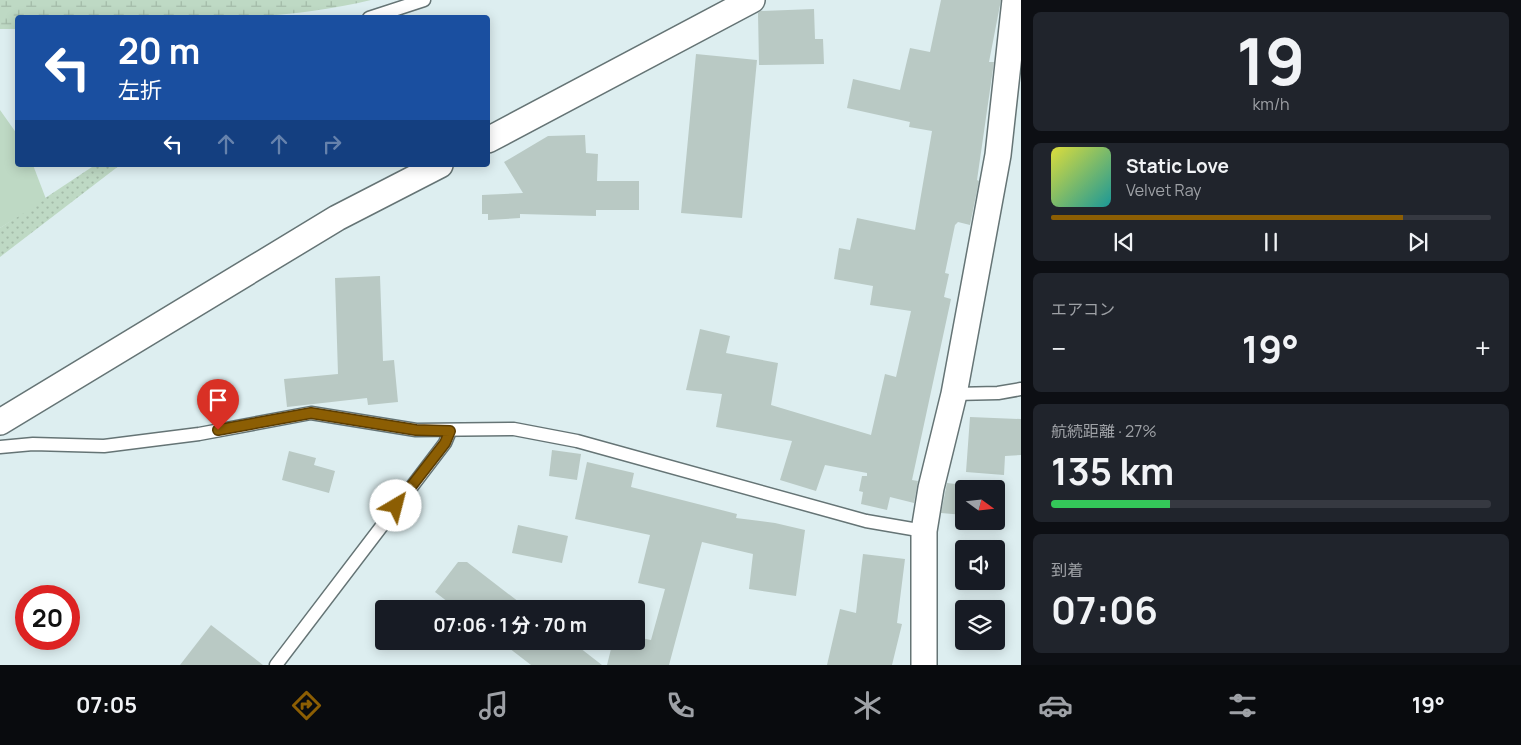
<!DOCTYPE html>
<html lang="ja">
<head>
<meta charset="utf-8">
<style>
  body { margin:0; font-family:Manrope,"Noto Sans JP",sans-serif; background:#20242c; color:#f1f3f6; height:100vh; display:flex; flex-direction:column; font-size:19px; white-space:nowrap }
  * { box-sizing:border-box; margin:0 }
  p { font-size:16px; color:#9ea1a6 }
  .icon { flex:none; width:28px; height:28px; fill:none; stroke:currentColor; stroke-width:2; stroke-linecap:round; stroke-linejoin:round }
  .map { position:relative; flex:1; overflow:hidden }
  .sheet { display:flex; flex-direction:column; gap:12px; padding:12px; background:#0d0f14; width:500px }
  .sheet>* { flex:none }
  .top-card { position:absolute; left:15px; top:15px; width:475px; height:152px; border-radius:5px; box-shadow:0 2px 12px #0003; background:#1a4fa0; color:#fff; overflow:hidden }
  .needle { width:32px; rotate:105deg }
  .controls { position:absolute; left:955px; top:480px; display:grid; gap:10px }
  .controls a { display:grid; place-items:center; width:50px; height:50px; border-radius:5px; background:#171b24; box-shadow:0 2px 12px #0003; font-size:25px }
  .speed { position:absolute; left:15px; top:585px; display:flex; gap:10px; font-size:25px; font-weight:700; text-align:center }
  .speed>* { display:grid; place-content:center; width:65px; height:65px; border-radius:50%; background:#171b24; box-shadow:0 2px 12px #0003; line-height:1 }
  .speed .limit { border:8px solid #d22; background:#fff; color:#111 }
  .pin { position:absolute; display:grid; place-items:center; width:42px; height:42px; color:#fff; margin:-51px -21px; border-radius:50% 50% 50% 0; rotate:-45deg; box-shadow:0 0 5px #0007 }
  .pin .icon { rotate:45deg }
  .me { position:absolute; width:55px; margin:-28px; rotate:37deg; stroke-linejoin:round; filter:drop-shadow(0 0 4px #0008) }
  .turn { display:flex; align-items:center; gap:18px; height:105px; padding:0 20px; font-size:22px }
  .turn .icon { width:65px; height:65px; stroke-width:2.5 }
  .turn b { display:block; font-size:35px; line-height:42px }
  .lanes { display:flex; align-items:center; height:48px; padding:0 20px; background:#0003; justify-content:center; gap:25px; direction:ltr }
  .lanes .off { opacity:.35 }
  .big { font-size:38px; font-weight:700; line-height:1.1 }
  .sheet .tile { flex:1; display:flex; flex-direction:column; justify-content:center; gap:8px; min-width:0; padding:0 18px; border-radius:8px; background:#20242c }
  .sheet .dial { align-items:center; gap:0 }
  .dial b { font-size:65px; line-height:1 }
  .song { display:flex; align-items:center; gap:15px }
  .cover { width:60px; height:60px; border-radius:8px; background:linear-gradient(135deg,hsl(60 70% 55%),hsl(180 70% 35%)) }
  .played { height:5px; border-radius:2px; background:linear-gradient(90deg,#8c5e03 80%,#363941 80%) }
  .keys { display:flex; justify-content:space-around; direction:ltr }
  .heat { display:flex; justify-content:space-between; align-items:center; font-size:28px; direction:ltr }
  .charge { height:8px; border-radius:4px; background:linear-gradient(90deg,#34c759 27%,#363941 0) }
  .trip { position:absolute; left:375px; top:600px; width:270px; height:50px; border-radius:5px; background:#171b24; box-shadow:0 2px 12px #0003; font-weight:700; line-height:50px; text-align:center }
  .dock { display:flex; height:80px; justify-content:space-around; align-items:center; background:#090b0e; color:#9ea1a6 }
  .dock .icon { width:35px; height:35px }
  .dock .current { color:#8c5e03 }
  .dock b { font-size:22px; color:#f1f3f6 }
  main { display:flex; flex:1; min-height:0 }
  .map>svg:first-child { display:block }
  .grass { fill:url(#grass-dots) }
  .wetland { fill:url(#wetland-marsh) }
  .garden { fill:#bed9c4 }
  .building { fill:#b9c9c4 }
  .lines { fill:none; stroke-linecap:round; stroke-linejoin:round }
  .lane-casing { stroke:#657475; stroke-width:15 }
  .street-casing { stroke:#657475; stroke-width:28 }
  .lane { stroke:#fff; stroke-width:12 }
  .street { stroke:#fff; stroke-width:25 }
  .route-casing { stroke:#5b3d02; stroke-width:12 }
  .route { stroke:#8c5e03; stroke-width:9 }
</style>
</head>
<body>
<main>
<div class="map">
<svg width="1021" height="665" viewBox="0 0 1021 665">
  <defs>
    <pattern id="grass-dots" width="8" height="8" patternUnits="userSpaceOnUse" patternTransform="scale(1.25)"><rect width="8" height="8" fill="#bed9c4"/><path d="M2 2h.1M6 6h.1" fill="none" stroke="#a3baa8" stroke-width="1.8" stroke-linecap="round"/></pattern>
    <pattern id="wetland-marsh" width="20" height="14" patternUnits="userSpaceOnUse" patternTransform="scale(1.25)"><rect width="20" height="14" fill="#bed9c4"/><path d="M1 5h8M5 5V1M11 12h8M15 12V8" fill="none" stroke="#a3baa8"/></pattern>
  </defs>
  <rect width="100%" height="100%" fill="#ddeef0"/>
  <polygon class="grass" points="95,165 120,165 0,257 0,228"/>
  <path class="wetland" d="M 0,0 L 371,0 C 261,27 131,18 18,18 L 17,29 L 0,29 Z"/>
  <polygon class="garden" points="0,110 17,134 18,165 33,165 46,199 0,228"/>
  <g class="building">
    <polygon points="941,0 1001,0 989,62 994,62 977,180 979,181 970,225 958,222 955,225 945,273 949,274 944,297 951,299 912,480 918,481 914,503 890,497 887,510 861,504 863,492 859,491 862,476 867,476 867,473 825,465 816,491 780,480 792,441 716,427 722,394 686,390 700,329 730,336 726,353 778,363 771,405 871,435 885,374 896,377 911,311 870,305 873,286 834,279 839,248 850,250 857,218 915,230 932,131 909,127 910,122 847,108 853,79 900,90 910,48 930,52"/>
    <polygon points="814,9 815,39 823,39 824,64 759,65 758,13 760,11"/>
    <polygon points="696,54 757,60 742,218 681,213"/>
    <polygon points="585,135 586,153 598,154 597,181 639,181 639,210 596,210 596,216 520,214 520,218 488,220 488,214 482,214 482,195 523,193 504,162 548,136"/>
    <polygon points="380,276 383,361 394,360 398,402 368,405 367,398 287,407 284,379 338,374 335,278"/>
    <polygon points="970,417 1021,419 1021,455 1005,456 1004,475 966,472"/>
    <polygon points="552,450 581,454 577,480 549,476"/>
    <polygon points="289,451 316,458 314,465 335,471 329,493 282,480"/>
    <polygon points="587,462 634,473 631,487 737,514 736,518 775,523 805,530 796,596 749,589 753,554 702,542 669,665 607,665 613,641 636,641 636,637 651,640 665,589 638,583 650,535 575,519"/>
    <polygon points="947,483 964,485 964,515 941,513"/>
    <polygon points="518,525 568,536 562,563 512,553"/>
    <polygon points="863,554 905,559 897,623 902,624 892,665 827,665 840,609 856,613"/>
    <polygon points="458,562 467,562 528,609 457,609 435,592"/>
    <polygon points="211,625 263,665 180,665"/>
    <polygon points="500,641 571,641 602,665 531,665"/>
  </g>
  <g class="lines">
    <defs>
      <g id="lane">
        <polyline points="369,18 424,0"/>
        <polyline points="954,394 998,393 1021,389"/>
        <polyline points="0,447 33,444 104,446 199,434 311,413 416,430 514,429 577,441 866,521 924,531"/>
        <polyline points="276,665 445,443 450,431"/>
      </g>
      <g id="street">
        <polyline points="488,140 752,0"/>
        <polyline points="0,422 337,218 440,165"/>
        <polyline points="924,665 924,531 931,488 954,394 998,155 1015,0"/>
      </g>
    </defs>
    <use href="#lane" class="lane-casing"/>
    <use href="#street" class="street-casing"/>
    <use href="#lane" class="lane"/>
    <use href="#street" class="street"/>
  </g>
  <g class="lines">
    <defs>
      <polyline id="route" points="218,430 311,413 416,430 450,431 445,443 396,506"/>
    </defs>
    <use href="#route" class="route-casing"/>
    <use href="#route" class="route"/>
  </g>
</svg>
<div class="controls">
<a><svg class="needle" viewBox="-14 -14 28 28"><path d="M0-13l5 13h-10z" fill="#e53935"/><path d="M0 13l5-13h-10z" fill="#9ea1a6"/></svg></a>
<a><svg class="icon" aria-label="sound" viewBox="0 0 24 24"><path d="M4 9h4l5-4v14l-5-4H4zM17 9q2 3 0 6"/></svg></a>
<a><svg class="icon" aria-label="layers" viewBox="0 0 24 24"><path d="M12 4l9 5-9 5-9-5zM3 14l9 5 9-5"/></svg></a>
</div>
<div class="speed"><div class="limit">20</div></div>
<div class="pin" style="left:218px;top:430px;background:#d93025"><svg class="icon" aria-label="arrive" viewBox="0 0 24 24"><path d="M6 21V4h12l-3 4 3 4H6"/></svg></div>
<svg class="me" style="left:396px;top:506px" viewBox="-20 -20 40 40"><circle r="19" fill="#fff"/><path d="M0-13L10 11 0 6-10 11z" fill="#8c5e03"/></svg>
<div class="trip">07:06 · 1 分 · 70 m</div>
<div class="top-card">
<div class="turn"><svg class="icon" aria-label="left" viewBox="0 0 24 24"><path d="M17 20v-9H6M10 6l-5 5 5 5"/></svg><div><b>20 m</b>左折</div></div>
<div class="lanes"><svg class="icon" aria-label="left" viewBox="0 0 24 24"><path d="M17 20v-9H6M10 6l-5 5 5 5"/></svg><svg class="icon off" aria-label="ahead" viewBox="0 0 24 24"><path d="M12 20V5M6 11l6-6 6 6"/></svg><svg class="icon off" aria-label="ahead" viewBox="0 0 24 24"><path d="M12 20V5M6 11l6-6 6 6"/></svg><svg class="icon off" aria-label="right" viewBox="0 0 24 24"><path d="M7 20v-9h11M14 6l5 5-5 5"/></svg></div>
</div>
</div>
<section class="sheet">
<div class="tile dial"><b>19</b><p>km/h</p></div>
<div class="tile">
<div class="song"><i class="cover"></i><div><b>Static Love</b><p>Velvet Ray</p></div></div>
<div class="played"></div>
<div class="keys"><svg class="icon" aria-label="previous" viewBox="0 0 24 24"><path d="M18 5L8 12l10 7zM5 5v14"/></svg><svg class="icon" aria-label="pause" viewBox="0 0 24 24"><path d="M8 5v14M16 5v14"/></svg><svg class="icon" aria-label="next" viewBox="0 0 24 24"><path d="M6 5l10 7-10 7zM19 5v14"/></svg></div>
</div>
<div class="tile"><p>エアコン</p>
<div class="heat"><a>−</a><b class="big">19°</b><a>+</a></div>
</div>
<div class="tile"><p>航続距離 · 27%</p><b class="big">135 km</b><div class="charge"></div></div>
<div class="tile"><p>到着</p><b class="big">07:06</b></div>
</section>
</main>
<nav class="dock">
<b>07:05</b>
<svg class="icon current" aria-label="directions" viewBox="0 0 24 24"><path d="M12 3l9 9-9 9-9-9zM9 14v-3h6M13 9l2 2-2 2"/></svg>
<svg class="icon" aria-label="music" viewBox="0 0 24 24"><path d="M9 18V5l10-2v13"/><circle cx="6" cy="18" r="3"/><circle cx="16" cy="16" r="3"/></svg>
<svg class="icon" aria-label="phone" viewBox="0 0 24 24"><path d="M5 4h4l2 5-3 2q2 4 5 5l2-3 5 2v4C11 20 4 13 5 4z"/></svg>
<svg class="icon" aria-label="climate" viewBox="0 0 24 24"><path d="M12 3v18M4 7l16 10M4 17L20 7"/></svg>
<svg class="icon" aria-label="car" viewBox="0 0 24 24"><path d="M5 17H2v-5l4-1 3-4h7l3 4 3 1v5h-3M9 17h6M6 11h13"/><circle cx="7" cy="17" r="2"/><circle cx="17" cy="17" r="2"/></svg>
<svg class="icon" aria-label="filters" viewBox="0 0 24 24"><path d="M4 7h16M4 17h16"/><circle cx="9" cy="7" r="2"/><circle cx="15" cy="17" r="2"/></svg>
<b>19°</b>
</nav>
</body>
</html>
